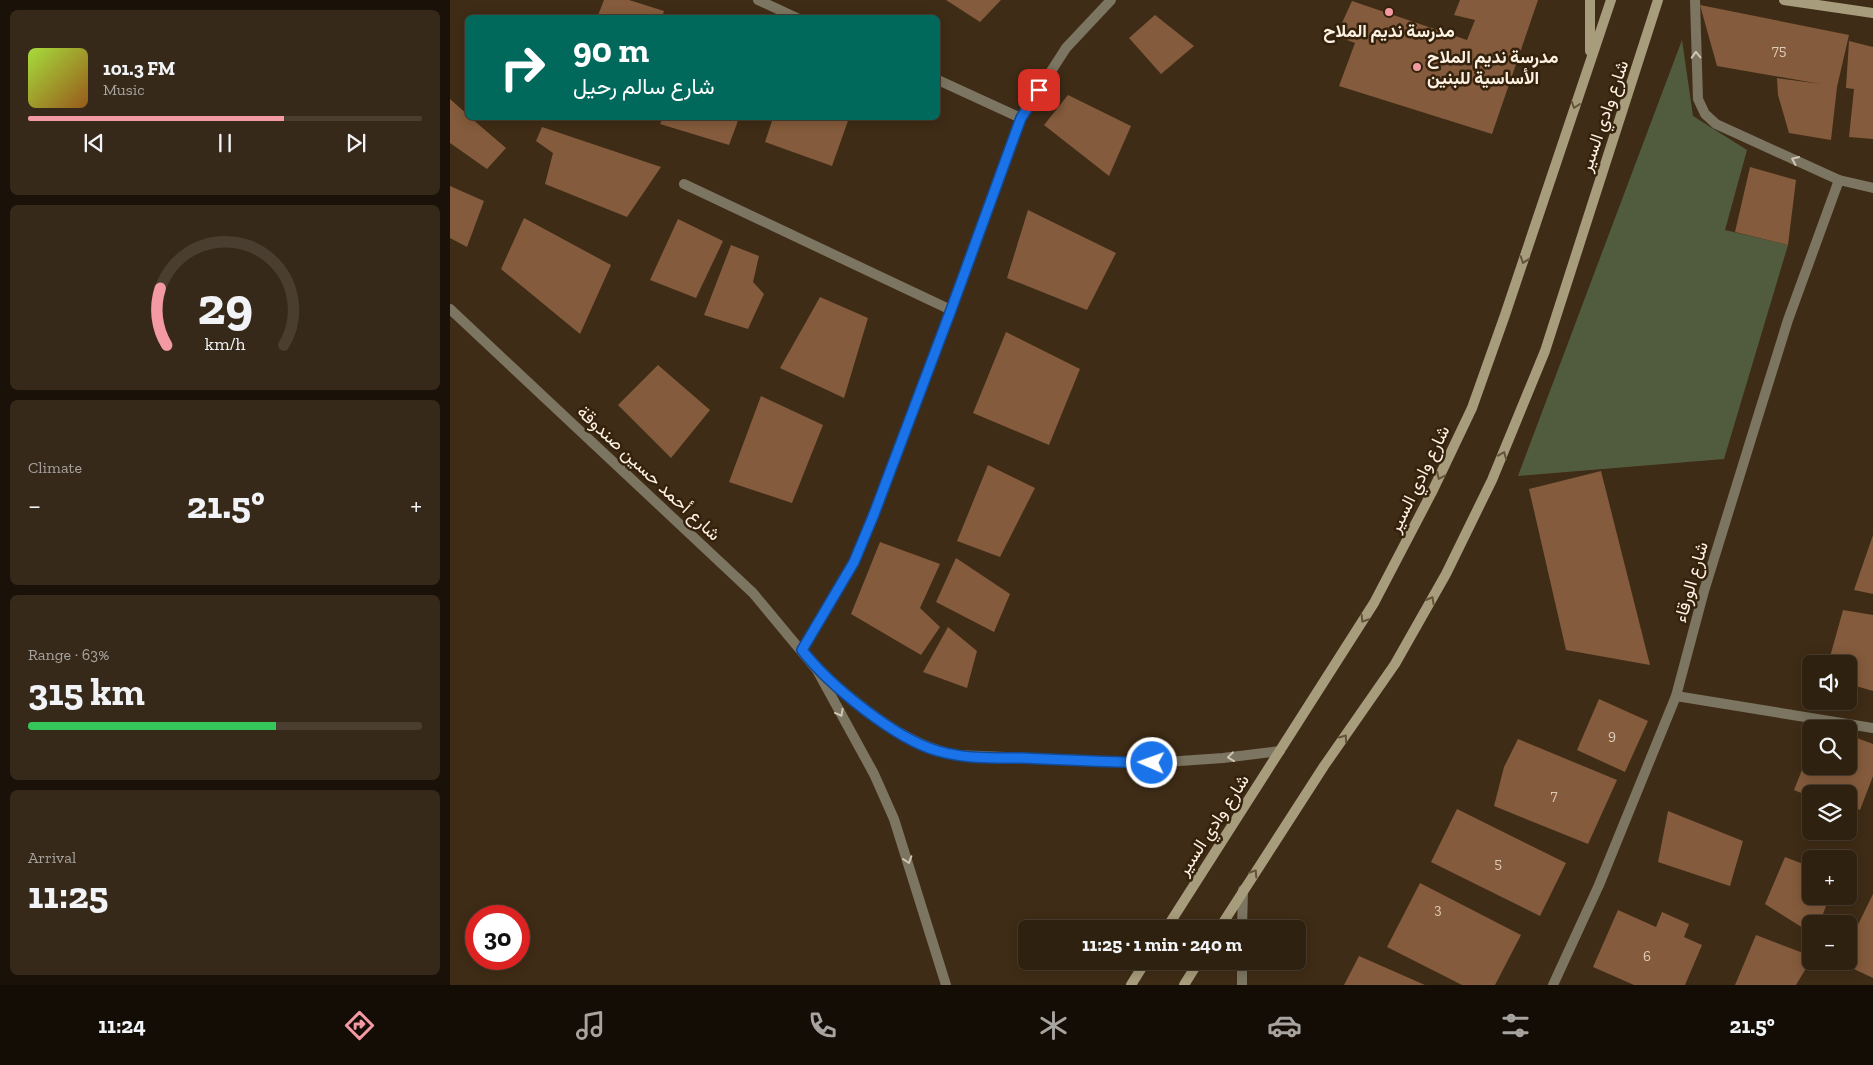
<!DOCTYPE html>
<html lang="en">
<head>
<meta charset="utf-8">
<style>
  body { margin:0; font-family:"Zilla Slab",Vazirmatn,serif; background:#372919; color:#f1f3f6; height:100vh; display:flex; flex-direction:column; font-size:19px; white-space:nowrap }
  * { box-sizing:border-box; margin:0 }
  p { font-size:16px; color:#a7a39f }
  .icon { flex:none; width:28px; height:28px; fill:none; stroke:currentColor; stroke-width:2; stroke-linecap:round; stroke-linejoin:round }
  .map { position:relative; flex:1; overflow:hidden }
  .details { display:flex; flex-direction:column; gap:10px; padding:10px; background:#1a1209; width:450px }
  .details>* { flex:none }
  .banner { position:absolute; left:15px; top:15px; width:475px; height:105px; border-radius:8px; box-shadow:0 2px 12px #0003,0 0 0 1px #4a3e30; background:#00695c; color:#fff; overflow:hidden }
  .buttons { position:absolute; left:1352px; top:655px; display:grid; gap:10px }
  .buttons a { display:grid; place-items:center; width:55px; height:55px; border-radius:8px; background:#2f2110; box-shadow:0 2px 12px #0003,0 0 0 1px #4a3e30; font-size:25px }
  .speed { position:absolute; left:15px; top:905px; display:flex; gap:10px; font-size:25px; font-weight:700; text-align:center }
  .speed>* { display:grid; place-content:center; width:65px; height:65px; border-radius:50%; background:#2f2110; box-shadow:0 2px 12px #0003,0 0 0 1px #4a3e30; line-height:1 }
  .speed .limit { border:8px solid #d22; background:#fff; color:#111 }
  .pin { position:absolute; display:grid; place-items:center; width:42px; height:42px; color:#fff; margin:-21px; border-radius:10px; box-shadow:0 2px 8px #0006 }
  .me { position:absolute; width:55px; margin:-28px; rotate:272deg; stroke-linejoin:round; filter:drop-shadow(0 0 4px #0008) }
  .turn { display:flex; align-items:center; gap:18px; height:105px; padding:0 25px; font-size:22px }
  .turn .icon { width:65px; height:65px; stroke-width:2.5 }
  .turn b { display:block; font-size:35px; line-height:42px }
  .big { font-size:38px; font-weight:800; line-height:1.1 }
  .details .widget { flex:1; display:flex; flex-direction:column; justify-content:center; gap:8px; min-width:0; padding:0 18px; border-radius:8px; background:#372919 }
  .details .dial { align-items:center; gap:0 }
  .dial svg { height:130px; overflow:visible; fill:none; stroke:#4a3e30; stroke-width:7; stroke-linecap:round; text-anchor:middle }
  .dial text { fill:#f1f3f6; stroke:none }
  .song { display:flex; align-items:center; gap:15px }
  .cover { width:60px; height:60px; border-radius:8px; background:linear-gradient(135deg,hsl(80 70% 55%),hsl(30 70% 35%)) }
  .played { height:5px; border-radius:2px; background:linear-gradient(90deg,#f49aa3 65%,#4a3e30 65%) }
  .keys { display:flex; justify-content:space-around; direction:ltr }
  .heat { display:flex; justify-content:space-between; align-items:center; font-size:28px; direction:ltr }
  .charge { height:8px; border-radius:4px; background:linear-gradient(90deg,#34c759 63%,#4a3e30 0) }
  .trip { position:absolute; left:568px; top:920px; width:288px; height:50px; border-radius:8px; background:#2f2110; box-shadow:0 2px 12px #0003,0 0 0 1px #4a3e30; font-weight:800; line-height:50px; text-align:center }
  .menu { display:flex; height:80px; justify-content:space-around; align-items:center; background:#130d06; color:#a7a39f }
  .menu .icon { width:35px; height:35px }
  .menu .current { color:#f49aa3 }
  .menu b { font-size:22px; color:#f1f3f6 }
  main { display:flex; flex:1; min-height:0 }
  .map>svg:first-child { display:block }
  .green { fill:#515c3f }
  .building { fill:#845b3c }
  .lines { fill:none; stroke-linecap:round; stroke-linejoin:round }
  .lane { stroke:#7c7561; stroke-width:10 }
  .street { stroke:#7c7561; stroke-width:10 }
  .secondary { stroke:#a79c7b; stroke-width:10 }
  .oneway { stroke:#d0c6b6 }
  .oneway2 { stroke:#635338 }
  .route-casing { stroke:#114b97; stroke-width:12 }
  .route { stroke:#1a73e8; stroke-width:9 }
  .poi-dot { fill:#f49aa3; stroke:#35220c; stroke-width:2 }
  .labels { text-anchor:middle; stroke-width:5; stroke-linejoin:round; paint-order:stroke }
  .number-label { font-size:15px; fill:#dfccb9 }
  .poi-label { font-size:18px; font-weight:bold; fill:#fdf1e3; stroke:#35220c }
  .street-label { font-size:18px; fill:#fdf1e3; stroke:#35220c }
</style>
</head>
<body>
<main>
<section class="details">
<div class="widget">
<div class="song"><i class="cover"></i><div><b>101.3 FM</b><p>Music</p></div></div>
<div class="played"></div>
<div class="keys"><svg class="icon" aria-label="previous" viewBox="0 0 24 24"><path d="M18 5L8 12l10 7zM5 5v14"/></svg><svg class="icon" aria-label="pause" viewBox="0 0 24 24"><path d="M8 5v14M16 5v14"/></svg><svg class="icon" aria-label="next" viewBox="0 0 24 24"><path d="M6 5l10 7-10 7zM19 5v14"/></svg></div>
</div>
<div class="widget dial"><svg viewBox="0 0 100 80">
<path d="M14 69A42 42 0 1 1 86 69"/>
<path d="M14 69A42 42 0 0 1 10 34" stroke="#f49aa3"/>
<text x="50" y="56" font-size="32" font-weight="700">29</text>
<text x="50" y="72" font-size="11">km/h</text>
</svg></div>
<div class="widget"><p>Climate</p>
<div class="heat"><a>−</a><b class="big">21.5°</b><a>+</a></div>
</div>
<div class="widget"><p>Range · 63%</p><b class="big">315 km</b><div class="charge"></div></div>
<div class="widget"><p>Arrival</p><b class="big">11:25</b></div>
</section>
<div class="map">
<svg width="1423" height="985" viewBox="0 0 1423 985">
  <rect width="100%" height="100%" fill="#3f2c16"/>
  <polygon class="green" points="1232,40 1243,116 1297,150 1275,230 1338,245 1274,459 1068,476"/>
  <g class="building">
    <polygon points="154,0 179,0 214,11 212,18 147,18"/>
    <polygon points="496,0 551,0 530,22"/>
    <polygon points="1010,0 1088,0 1042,134 889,86 905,43 886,36 902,1 1017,40 1025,20 1004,15"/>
    <polygon points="1250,5 1399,35 1387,87 1381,140 1339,133 1328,95 1327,78 1371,84 1267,66"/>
    <polygon points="705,15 744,46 711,74 679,38"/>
    <polygon points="1399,41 1423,47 1423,139 1399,137 1404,89 1396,88"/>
    <polygon points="618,95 681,126 659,176 594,125"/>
    <polygon points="0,99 18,115 18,118 21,118 56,148 37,169 0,143"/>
    <polygon points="213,118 289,118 279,145 210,124"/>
    <polygon points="323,118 399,118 382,166 315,142"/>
    <polygon points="92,127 211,167 177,217 95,184 103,153 86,141"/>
    <polygon points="1300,167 1346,180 1338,245 1285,232"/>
    <polygon points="0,186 34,201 17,247 0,238"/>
    <polygon points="578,210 666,253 637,310 557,278"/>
    <polygon points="74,218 161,265 130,334 51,269"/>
    <polygon points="228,219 273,241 246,298 200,280"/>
    <polygon points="281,245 309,256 303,282 314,294 298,329 254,315"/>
    <polygon points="370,297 418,318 394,398 330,368"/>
    <polygon points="556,332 630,369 599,445 523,413"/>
    <polygon points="208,365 260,410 221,458 168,405"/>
    <polygon points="311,396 373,425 342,503 279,482"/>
    <polygon points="538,465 585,488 550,557 507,541"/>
    <polygon points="1151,471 1200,665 1116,650 1079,489"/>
    <polygon points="1423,535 1423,594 1404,590"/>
    <polygon points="430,542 490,564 470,608 490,627 471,655 401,614"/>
    <polygon points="506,558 560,594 544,632 486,602"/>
    <polygon points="1393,610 1423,615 1423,691 1399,684 1399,664 1378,664"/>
    <polygon points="498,627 527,651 517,688 473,672"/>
    <polygon points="1149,699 1198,721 1175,772 1127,750"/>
    <polygon points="1370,723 1384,729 1368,729"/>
    <polygon points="1399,735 1423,744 1423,776 1410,810 1399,805 1399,794 1366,792 1361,794 1361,797 1344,790 1361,747 1361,766 1399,766"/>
    <polygon points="1068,739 1167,780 1138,844 1044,806 1054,767"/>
    <polygon points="1007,809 1116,863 1090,916 981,862"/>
    <polygon points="1218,811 1293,841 1280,886 1208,862"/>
    <polygon points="1335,857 1361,867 1361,896 1380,896 1369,924 1361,924 1361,933 1315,904"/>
    <polygon points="970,883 1071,935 1045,985 1012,985 937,947"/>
    <polygon points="1423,894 1423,978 1387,961 1399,961 1399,943"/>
    <polygon points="1168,910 1206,927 1212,912 1239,924 1234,937 1252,945 1235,985 1184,985 1143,967"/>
    <polygon points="1306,935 1361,956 1361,960 1346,985 1285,985"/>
    <polygon points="909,956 975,985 894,985"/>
  </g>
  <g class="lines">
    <polyline class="lane" points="1245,0 1248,99 1255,114 1266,124 1389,180"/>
    <g class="street">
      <polyline points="308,0 347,18"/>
      <polyline points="488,80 571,118"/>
      <polyline points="234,184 501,310"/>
      <polyline points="0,309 303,593 367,670 424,774 444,819 496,985"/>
      <polyline points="352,650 404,562 424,514 501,310 571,118 616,48 661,0"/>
      <path d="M 371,673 C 412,707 453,744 506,755 L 701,763 L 773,758 L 830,751"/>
      <polyline points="1226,696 1423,728"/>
      <polyline points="792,929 793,890"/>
      <polyline points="792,985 792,961"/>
      <polyline points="1103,985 1149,885 1226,696 1254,591 1305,426 1338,320 1389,180 1423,188"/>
    </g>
    <g class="secondary">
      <polyline points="1334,0 1423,13"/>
      <polyline points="1140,51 1140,0"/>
      <polyline points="716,929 924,603 982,492 1022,408 1055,315 1161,0"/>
      <polyline points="769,929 874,766 945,664 996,574 1042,480 1095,351 1208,0"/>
      <polyline points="681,985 696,961"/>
      <polyline points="734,985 749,961"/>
    </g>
  </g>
  <defs><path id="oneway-chevron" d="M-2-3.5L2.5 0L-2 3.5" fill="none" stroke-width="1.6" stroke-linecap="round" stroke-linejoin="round" transform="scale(1.25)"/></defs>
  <g class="oneway">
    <use href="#oneway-chevron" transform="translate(1246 55) rotate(-92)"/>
    <use href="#oneway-chevron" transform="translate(1345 160) rotate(-156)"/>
    <use href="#oneway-chevron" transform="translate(390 713) rotate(61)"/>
    <use href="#oneway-chevron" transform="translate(781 757) rotate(173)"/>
    <use href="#oneway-chevron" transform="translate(458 860) rotate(72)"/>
  </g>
  <g class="oneway2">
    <use href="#oneway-chevron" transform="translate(1125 105) rotate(108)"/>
    <use href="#oneway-chevron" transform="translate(1074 260) rotate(109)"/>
    <use href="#oneway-chevron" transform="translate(1053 455) rotate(-68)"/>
    <use href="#oneway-chevron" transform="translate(990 476) rotate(115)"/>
    <use href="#oneway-chevron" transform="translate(981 600) rotate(-60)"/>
    <use href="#oneway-chevron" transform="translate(914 619) rotate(122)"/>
    <use href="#oneway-chevron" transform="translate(894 738) rotate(-54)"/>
    <use href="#oneway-chevron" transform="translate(804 873) rotate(-57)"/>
  </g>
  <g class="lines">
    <defs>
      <path id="route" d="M 589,90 L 571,118 L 501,310 L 424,514 L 404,562 L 352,650 C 379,685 445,739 488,751 C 515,759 544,758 572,758 C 615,760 658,762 702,763"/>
    </defs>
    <use href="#route" class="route-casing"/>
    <use href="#route" class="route"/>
  </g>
  <g class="poi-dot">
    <circle cx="939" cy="12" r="5"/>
    <circle cx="967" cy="67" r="5"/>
  </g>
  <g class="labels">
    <g class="number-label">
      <text x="1329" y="55">75</text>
      <text x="1162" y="740">9</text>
      <text x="1104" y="800">7</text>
      <text x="1048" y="868">5</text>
      <text x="988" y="914">3</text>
      <text x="1197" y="961">6</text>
    </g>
    <g class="poi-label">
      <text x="939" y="37">مدرسة نديم الملاح</text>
      <text x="977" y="63" text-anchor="start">مدرسة نديم الملاح<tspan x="977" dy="21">الأساسية للبنين</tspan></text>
    </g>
    <g class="street-label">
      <text transform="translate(1154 116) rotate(-71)" y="6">شارع وادي السير</text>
      <text transform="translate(199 473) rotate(43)" y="6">شارع أحمد حسين صندوقة</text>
      <text transform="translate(969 479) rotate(-64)" y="6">شارع وادي السير</text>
      <text transform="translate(1241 582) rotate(-74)" y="6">شارع الورقاء</text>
      <text transform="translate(763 825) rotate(-57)" y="6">شارع وادي السير</text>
    </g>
  </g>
</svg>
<div class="buttons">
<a><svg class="icon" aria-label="sound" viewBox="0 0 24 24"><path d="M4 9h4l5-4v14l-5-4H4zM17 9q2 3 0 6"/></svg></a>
<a><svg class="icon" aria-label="search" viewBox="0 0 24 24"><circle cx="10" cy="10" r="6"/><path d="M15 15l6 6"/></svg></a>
<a><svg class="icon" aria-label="layers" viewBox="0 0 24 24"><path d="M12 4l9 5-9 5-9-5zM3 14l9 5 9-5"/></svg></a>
<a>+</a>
<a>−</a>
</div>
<div class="speed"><div class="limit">30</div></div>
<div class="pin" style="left:589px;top:90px;background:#d93025"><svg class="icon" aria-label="arrive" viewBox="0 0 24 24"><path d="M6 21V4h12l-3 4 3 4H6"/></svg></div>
<svg class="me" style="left:702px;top:763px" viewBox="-20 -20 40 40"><circle r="17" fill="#1a73e8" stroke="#fff" stroke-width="3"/><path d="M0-11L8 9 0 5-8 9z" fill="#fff"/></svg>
<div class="trip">11:25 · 1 min · 240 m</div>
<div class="banner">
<div class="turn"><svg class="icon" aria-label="right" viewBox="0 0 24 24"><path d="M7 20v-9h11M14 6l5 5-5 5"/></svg><div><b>90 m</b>شارع سالم رحيل</div></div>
</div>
</div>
</main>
<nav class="menu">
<b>11:24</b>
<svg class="icon current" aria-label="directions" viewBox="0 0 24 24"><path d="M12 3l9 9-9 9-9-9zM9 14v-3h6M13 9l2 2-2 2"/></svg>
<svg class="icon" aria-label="music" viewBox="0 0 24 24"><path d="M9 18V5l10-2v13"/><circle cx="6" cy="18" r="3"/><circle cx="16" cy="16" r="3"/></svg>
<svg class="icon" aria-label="phone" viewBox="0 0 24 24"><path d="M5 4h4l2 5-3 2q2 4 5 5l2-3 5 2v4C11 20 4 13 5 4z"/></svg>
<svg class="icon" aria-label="climate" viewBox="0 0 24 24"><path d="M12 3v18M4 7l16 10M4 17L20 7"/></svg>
<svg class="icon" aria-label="car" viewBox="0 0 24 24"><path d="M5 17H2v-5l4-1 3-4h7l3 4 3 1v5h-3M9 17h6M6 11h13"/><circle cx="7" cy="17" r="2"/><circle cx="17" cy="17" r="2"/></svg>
<svg class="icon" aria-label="filters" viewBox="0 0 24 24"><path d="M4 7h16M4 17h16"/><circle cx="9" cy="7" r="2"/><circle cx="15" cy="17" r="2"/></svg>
<b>21.5°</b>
</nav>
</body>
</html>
